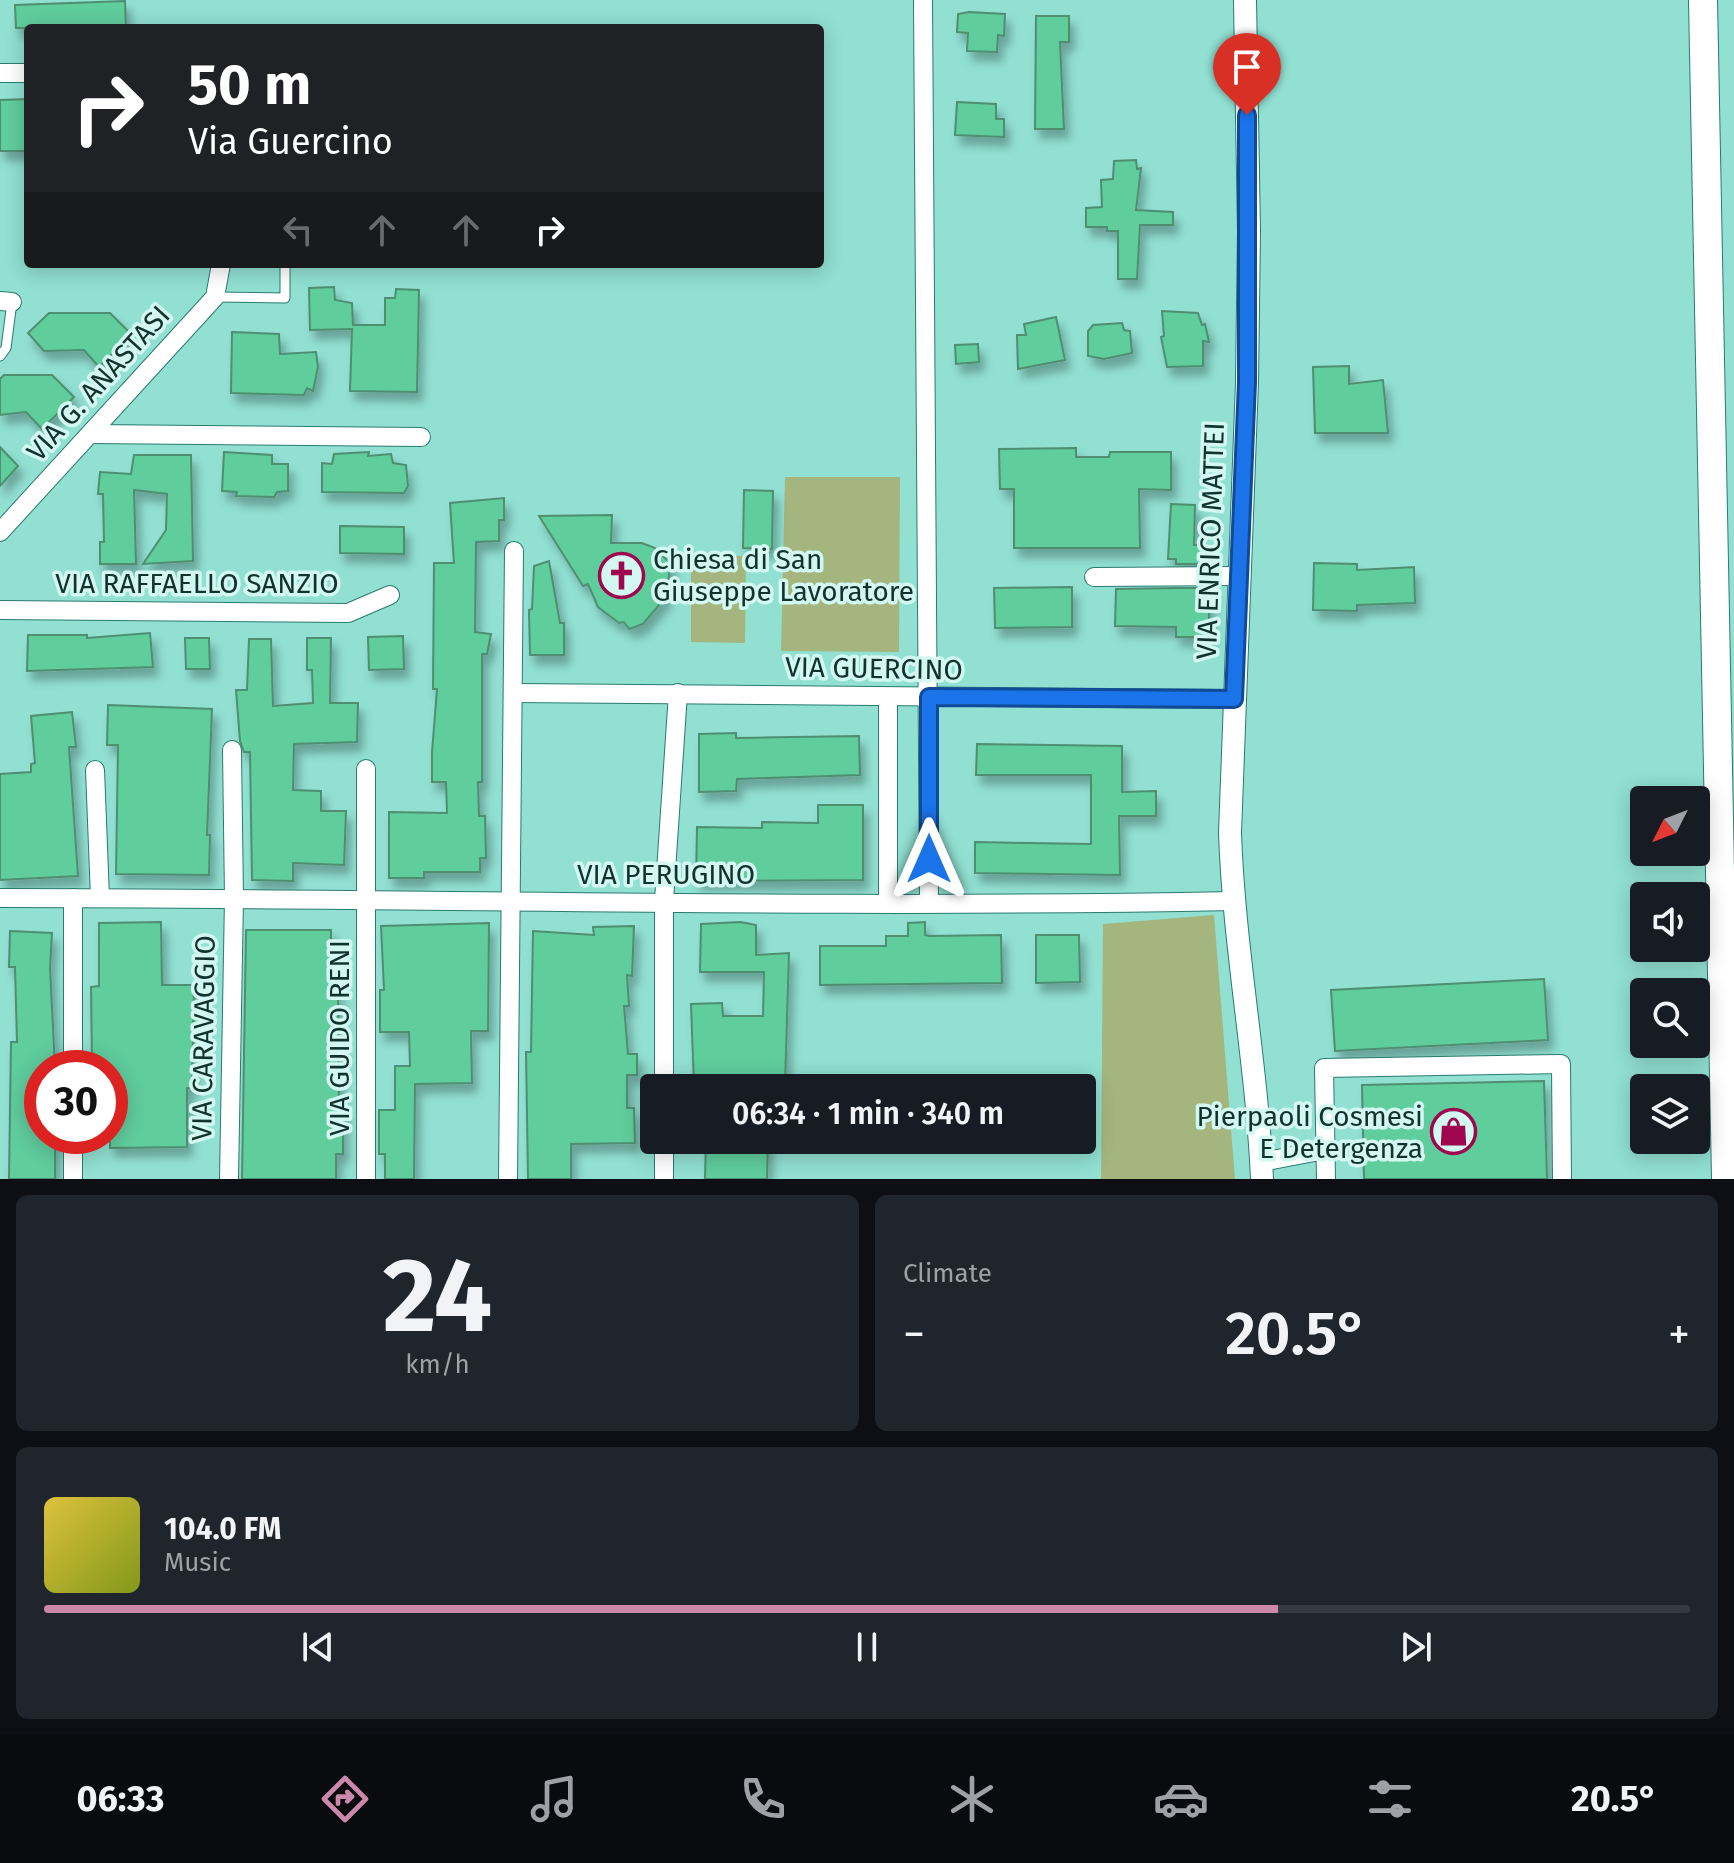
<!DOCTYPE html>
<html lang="en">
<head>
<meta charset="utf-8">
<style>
  body { margin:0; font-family:"Fira Sans",sans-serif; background:#20242c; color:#f1f3f6; height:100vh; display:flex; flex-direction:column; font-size:30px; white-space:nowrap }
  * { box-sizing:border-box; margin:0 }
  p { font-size:26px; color:#9ea1a6 }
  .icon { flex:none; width:44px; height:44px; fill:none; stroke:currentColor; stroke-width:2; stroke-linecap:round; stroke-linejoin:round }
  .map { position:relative; height:1179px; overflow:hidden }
  .sheet { display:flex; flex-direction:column; gap:16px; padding:16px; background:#0d0f14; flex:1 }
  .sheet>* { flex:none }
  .banner { position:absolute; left:24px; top:24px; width:800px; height:244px; border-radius:8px; box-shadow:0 4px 20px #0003; background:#202124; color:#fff; overflow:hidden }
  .needle { width:52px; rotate:228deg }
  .tools { position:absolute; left:1630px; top:786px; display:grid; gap:16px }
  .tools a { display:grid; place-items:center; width:80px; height:80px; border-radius:8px; background:#171b24; box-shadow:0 4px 20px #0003; font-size:40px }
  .speed { position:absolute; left:24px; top:1050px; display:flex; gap:16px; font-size:40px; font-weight:700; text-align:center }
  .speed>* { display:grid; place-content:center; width:104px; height:104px; border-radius:50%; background:#171b24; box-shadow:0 4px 20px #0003; line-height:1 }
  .speed .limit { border:12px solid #d22; background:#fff; color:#111 }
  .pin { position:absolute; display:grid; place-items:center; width:68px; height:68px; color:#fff; margin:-82px -34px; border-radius:50% 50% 50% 0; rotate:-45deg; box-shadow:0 0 8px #0007 }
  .pin .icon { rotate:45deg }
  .me { position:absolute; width:88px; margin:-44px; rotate:0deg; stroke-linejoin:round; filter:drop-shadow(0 0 6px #0008) }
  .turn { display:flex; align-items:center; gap:28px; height:168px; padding:0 32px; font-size:36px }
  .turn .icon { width:104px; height:104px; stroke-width:2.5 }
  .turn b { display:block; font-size:56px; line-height:68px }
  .lanes { display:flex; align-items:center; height:76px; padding:0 32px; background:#0003; justify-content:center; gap:40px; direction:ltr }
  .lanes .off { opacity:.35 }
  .big { font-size:60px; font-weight:600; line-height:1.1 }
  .sheet .tile { flex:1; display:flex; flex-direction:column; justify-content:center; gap:12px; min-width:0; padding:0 28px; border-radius:12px; background:#20242c }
  .sheet .dial { align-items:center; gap:0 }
  .dial b { font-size:104px; line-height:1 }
  .song { display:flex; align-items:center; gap:24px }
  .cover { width:96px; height:96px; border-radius:12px; background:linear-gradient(135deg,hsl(50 70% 55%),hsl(70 70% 35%)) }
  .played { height:8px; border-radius:4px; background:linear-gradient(90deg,#c8a 75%,#363941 75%) }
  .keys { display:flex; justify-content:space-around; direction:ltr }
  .heat { display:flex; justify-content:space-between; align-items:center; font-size:44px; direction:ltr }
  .sheet .tiles { flex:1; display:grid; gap:16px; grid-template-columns:1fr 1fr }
  .tile:last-child { grid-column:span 2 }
  .trip { position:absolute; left:640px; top:1074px; width:456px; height:80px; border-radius:8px; background:#171b24; box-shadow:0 4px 20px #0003; font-weight:600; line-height:80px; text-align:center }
  .menu { display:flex; height:128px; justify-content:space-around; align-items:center; background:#090b0e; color:#9ea1a6 }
  .menu .icon { width:56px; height:56px }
  .menu .selected { color:#c8a }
  .menu b { font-size:36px; color:#f1f3f6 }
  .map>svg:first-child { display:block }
  .green { fill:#a4b67e }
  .building { fill:#60cd9d; stroke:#4f8e71; stroke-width:2; filter:url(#shadow) }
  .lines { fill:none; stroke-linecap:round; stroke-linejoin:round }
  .service-casing { stroke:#297b70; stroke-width:11 }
  .minor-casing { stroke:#297b70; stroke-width:20 }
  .tertiary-casing { stroke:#297b70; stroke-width:24 }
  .primary-casing { stroke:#297b70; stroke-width:30 }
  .service { stroke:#fff; stroke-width:9 }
  .minor { stroke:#fff; stroke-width:18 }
  .tertiary { stroke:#fff; stroke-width:22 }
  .primary { stroke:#fff; stroke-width:28 }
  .route-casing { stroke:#114b97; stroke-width:20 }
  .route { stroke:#1a73e8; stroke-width:14 }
  .labels { text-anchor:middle; stroke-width:7; stroke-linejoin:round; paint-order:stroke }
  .street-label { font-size:28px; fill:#11332e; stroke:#d2f8f1 }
  .poi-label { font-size:28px; fill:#11332e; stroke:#d2f8f1; text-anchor:start }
</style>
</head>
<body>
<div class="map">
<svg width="1734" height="1179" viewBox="0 0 1734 1179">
  <defs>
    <filter id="shadow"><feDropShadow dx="5" dy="9" stdDeviation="4" flood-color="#0004"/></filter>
  </defs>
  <rect width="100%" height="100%" fill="#91e0d2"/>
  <g class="green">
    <polygon points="785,477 900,477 899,652 781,651"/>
    <polygon points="691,555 746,556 745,643 691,642"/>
    <polygon points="1214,915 1235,1179 1101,1179 1103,924"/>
  </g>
  <g class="building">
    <polygon points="125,1 126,28 16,28 15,5"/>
    <polygon points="969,12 1005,14 1004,36 998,35 997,52 967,51 968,33 957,32 958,14"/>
    <polygon points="1036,16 1069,16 1069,42 1060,42 1064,129 1035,129"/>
    <polygon points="28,99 28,151 0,151 0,100"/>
    <polygon points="957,102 996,104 996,119 1004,119 1004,137 955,135"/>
    <polygon points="1136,160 1137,169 1141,168 1136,210 1173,212 1173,225 1140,225 1137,279 1118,279 1118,231 1107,231 1107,227 1086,227 1086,208 1102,207 1101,180 1113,179 1114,161"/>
    <polygon points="334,287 335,300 352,303 353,325 385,325 385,298 395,298 396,289 419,290 417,392 350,391 352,329 310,330 309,288"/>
    <polygon points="1162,311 1198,313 1202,325 1205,324 1209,342 1203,341 1203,366 1167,367 1161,337 1164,336"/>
    <polygon points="49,313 110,313 132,335 99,367 84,350 44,351 28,333"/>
    <polygon points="1056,317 1065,360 1018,369 1017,335 1026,335 1024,324"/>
    <polygon points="1122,323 1124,330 1130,331 1132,353 1104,359 1088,356 1088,331 1093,325"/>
    <polygon points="232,332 279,334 280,354 316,352 318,367 313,391 307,388 304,395 231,393"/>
    <polygon points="978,344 979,362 956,364 955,345"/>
    <polygon points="1349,366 1349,384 1383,380 1388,433 1315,433 1313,367"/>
    <polygon points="4,375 52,375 74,397 42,429 26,412 0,415 0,379"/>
    <polygon points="0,447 18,466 0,486"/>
    <polygon points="1076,448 1076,457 1109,457 1110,452 1171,452 1171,490 1139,489 1140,548 1014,548 1014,489 1000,489 999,449"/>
    <polygon points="224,452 272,455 272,464 288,464 288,491 277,492 274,497 236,496 237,492 222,491"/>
    <polygon points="369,452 368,456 391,454 393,463 406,465 408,486 404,493 322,492 322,463 332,464 334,454"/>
    <polygon points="134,455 191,455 193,561 143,564 166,530 167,494 134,490 136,564 100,564 100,542 104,542 103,494 98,494 100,472 131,474"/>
    <polygon points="744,490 773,491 772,549 743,548"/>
    <polygon points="504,498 504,520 499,520 499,541 476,542 475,632 491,634 487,654 482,654 482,782 478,782 479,816 485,816 486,858 480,858 480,872 424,872 424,878 389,878 389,812 447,813 446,782 432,782 432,752 437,689 433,689 434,563 454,563 450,503"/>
    <polygon points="1171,504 1195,505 1194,545 1203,545 1203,564 1176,564 1176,559 1168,559"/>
    <polygon points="612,515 611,543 642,543 655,548 671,564 665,598 643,624 629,629 624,622 619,623 598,607 588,584 583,586 539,516"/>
    <polygon points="340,526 404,527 404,554 340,553"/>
    <polygon points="549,561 560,623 564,623 564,655 530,655 529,610 532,609 534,566"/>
    <polygon points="1314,563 1357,564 1357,570 1414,567 1415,603 1357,605 1357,611 1313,610"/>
    <polygon points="1072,587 1072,627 995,628 994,588"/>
    <polygon points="1176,588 1209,588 1209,637 1176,637 1176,627 1115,626 1116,589"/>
    <polygon points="150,633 153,667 27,671 28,635 87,635 87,638"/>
    <polygon points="403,636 404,669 369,670 368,637"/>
    <polygon points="185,638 209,638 210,669 186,669"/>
    <polygon points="307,638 331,638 330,703 358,703 357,742 294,744 293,790 321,791 321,811 346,811 344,865 293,863 293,881 252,880 250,752 244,752 240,741 236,690 247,690 249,639 271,639 273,706 313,703 312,670 307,670"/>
    <polygon points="108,705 212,709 207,835 210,835 209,875 116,874 118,745 107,745"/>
    <polygon points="72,712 76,747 69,747 78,876 0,880 0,774 31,772 31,764 35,763 31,716"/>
    <polygon points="736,733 736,738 859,736 860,775 737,779 736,791 699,792 699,734"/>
    <polygon points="977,744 1122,746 1122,792 1156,791 1156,816 1119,816 1120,875 975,873 975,842 1091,844 1091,775 976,775"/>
    <polygon points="818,805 863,805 863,880 696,881 697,827 762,828 762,822 818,823"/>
    <polygon points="161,922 162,985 194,985 192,1088 187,1088 187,1147 110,1148 110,1068 92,1068 91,987 99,986 99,923"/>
    <polygon points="741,922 756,925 756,955 789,953 785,1084 694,1086 691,1004 722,1003 723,1016 763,1016 764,972 700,972 701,924"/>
    <polygon points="925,922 925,935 929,936 1001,935 1002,983 820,985 820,946 886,946 886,936 908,936 908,923"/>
    <polygon points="489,923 488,1031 471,1031 472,1083 415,1084 414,1179 385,1179 385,1154 379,1154 379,1110 395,1110 395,1066 410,1066 409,1032 380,1032 380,990 384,990 381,926"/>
    <polygon points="634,926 632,976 627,975 629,1006 624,1006 628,1054 637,1054 637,1075 627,1075 627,1108 634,1108 635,1143 571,1144 571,1179 528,1179 526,1052 531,1052 533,931 594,935 593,927"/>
    <polygon points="246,930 331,930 331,991 338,990 339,1109 343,1109 343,1154 336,1154 336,1179 242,1179"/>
    <polygon points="10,931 52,933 50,968 55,1068 42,1068 42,1136 55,1136 55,1179 9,1179 11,1042 17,1042 15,967 9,967"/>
    <polygon points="1036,935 1079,935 1080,982 1036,983"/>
    <polygon points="1544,979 1548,1040 1335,1051 1331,990"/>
    <polygon points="1544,1081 1547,1179 1364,1179 1362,1085"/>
    <polygon points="706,1140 768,1140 767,1179 705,1179"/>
  </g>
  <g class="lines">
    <defs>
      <g id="service">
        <polyline points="215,297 285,298 285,264"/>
        <polyline points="0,356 6,348 12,302"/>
      </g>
      <g id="minor">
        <polyline points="923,0 929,902"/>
        <polyline points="0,73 28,73"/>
        <polyline points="0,301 12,302"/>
        <polyline points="90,434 421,437"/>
        <polyline points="0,532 215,297 221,264"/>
        <polyline points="1094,577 1239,576"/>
        <polyline points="0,610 348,613 390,595"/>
        <polyline points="513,693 1234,699"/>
        <polyline points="366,769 366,1179"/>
        <polyline points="95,770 100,898"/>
        <path d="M 0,898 C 411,898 822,909 1233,901"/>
        <polyline points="888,901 888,697"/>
        <polyline points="73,1068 73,898"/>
        <polyline points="664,1088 664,901 678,693"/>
        <polyline points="1261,1162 1325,1150"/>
        <polyline points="73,1179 73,1136"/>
        <polyline points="229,1179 234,898 232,750"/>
        <polyline points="508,1179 514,551"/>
        <polyline points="664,1179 664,1140"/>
        <polyline points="1326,1179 1324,1068 1561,1064 1562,1179"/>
      </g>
      <path id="tertiary" d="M 1245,0 L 1249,231 L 1247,382 L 1230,833 C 1234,949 1257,1063 1262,1179"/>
      <polyline id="primary" points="1703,0 1726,1179"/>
    </defs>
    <use href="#service" class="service-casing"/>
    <use href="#minor" class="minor-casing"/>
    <use href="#tertiary" class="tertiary-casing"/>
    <use href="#primary" class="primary-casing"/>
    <use href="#service" class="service"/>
    <use href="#minor" class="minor"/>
    <use href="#tertiary" class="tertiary"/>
    <use href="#primary" class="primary"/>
  </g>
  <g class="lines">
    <defs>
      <polyline id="route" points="929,859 929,697 1234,699 1247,382 1247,115"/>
    </defs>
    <use href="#route" class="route-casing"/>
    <use href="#route" class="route"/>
  </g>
  <defs>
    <symbol id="church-ring" viewBox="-11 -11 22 22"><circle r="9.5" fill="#d2f8f1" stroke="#9e064d" stroke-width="1.5"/><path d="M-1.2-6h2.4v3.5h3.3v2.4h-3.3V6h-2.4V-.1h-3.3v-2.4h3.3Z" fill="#9e064d"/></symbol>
    <symbol id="shop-ring" viewBox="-11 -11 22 22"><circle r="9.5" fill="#d2f8f1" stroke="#9e064d" stroke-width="1.5"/><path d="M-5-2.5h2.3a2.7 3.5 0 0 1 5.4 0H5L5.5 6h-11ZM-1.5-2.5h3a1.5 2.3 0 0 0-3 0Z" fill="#9e064d"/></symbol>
  </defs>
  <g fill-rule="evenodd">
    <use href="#church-ring" x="596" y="550" width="51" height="51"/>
    <use href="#shop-ring" x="1428" y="1106" width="51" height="51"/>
  </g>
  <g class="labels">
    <g class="street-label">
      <text transform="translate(98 383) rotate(-48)" y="10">VIA G. ANASTASI</text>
      <text transform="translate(1210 541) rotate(-88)" y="10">VIA ENRICO MATTEI</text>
      <text x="197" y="593">VIA RAFFAELLO SANZIO</text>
      <text transform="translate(874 668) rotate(1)" y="10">VIA GUERCINO</text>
      <text x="666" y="884">VIA PERUGINO</text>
      <text transform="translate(203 1038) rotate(-89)" y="10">VIA CARAVAGGIO</text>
      <text transform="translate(339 1038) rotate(-90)" y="10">VIA GUIDO RENI</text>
    </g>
    <g class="poi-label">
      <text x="653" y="569">Chiesa di San<tspan x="653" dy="32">Giuseppe Lavoratore</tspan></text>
      <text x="1423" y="1126" text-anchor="end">Pierpaoli Cosmesi<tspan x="1423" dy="32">E Detergenza</tspan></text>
    </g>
  </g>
</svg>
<div class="tools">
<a><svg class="needle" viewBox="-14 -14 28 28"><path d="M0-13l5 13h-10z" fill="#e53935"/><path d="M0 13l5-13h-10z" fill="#9ea1a6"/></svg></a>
<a><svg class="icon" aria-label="sound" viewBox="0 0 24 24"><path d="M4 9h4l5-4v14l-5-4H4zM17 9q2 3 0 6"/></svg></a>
<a><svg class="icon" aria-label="search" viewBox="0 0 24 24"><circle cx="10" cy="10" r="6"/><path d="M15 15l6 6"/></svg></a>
<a><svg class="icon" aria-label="layers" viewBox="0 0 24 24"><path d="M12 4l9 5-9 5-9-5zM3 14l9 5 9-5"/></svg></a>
</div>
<div class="speed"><div class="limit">30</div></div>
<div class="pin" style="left:1247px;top:115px;background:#d93025"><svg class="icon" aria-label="arrive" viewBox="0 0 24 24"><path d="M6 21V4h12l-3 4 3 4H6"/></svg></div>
<svg class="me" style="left:929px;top:859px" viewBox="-20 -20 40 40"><path d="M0-17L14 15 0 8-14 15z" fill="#1a73e8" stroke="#fff" stroke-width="4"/></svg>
<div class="trip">06:34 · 1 min · 340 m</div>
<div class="banner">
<div class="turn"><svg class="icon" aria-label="right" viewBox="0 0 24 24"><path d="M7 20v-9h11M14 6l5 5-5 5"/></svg><div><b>50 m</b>Via Guercino</div></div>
<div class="lanes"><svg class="icon off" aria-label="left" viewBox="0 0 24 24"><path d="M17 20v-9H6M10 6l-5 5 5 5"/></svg><svg class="icon off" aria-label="ahead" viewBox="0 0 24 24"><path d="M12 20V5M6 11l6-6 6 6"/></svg><svg class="icon off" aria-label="ahead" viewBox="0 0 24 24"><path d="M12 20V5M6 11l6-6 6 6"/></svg><svg class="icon" aria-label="right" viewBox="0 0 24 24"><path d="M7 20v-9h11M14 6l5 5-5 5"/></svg></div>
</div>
</div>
<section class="sheet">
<div class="tiles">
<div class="tile dial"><b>24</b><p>km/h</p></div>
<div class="tile"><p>Climate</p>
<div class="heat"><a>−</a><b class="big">20.5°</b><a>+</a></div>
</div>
<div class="tile">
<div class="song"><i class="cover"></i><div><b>104.0 FM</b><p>Music</p></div></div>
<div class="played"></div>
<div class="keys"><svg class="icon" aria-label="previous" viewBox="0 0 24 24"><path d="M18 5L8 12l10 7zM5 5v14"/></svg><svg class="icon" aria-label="pause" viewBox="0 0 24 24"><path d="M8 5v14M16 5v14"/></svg><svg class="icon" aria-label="next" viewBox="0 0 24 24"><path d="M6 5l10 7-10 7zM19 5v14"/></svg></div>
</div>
</div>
</section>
<nav class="menu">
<b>06:33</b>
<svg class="icon selected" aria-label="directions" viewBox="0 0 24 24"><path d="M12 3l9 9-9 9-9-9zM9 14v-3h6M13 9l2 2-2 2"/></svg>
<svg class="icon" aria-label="music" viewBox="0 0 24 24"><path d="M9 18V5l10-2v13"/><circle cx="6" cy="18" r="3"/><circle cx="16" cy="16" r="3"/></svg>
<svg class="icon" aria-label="phone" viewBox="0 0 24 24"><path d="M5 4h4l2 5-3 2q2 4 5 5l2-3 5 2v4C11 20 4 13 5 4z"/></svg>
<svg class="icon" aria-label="climate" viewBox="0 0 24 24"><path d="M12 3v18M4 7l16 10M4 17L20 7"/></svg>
<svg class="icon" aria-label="car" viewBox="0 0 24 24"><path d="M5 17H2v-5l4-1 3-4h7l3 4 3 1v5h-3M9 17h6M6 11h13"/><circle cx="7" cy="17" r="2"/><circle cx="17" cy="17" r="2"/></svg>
<svg class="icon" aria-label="filters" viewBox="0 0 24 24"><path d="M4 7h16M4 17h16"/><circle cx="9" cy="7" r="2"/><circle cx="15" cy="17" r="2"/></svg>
<b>20.5°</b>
</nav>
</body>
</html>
